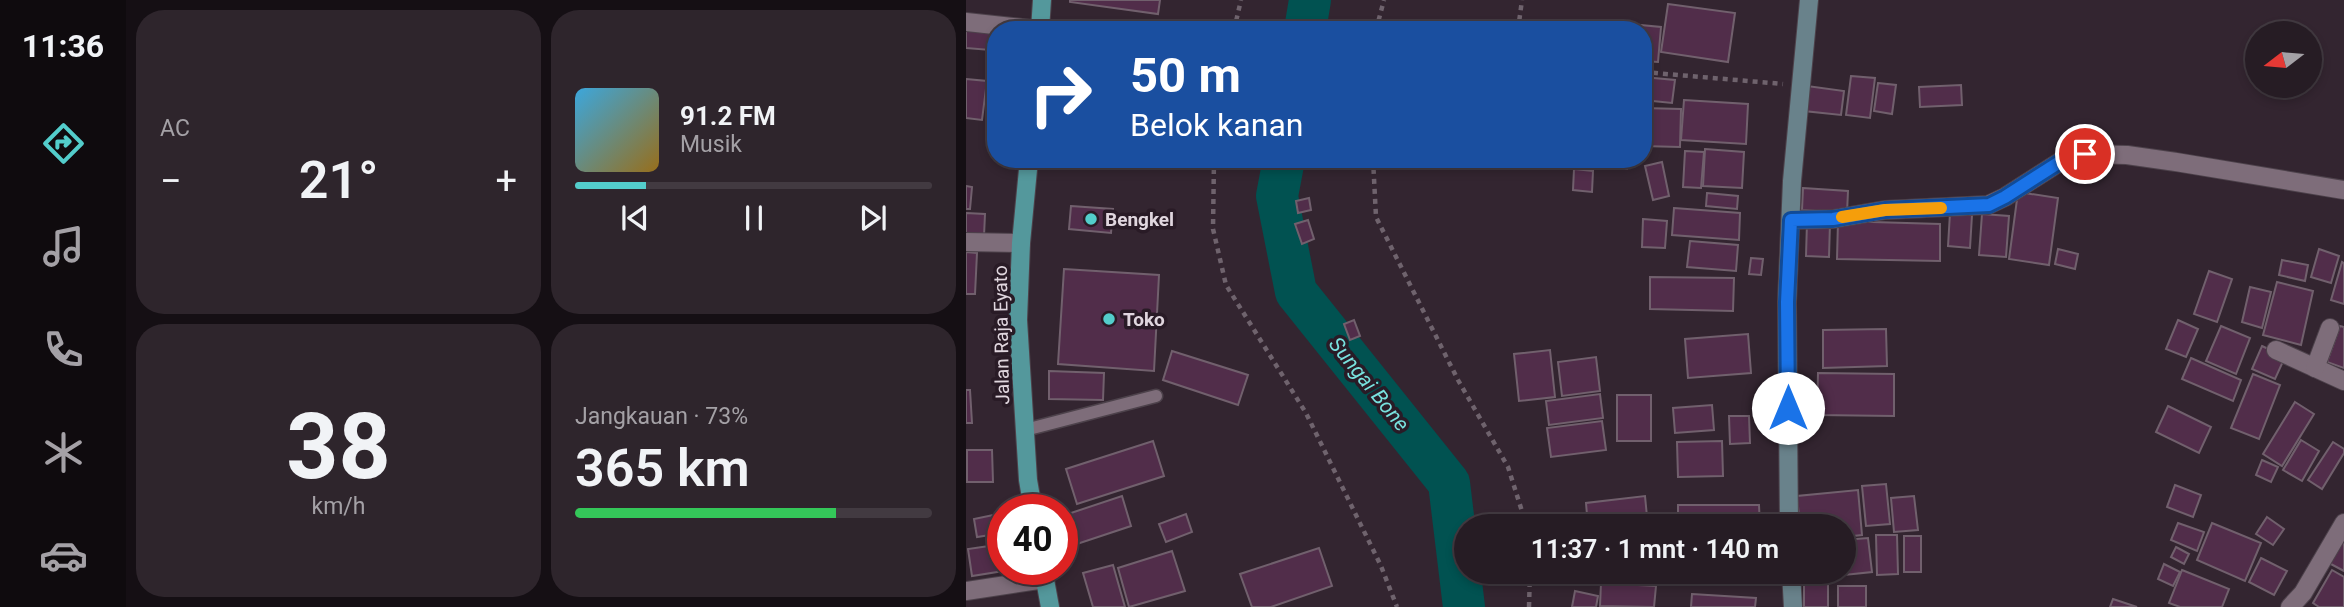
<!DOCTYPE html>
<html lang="id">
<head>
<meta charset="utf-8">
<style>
  body { margin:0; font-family:Roboto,sans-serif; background:#2e252c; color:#f1f3f6; height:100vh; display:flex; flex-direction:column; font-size:26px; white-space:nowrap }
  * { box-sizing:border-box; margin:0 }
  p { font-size:23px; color:#a4a1a6 }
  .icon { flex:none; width:38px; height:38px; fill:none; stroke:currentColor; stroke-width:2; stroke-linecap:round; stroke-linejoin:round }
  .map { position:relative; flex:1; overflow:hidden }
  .panel { display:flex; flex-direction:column; gap:10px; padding:10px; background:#150f14; width:840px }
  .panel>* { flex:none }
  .top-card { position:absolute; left:21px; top:21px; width:665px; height:147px; border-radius:28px; box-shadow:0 4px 10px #0003,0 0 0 2px #423a41; background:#1a4fa0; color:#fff; overflow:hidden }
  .needle { width:46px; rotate:254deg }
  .buttons { position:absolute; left:1279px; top:21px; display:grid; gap:14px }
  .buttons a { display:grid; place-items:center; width:77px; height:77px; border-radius:50%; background:#261c24; box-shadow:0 4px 10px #0003,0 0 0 2px #423a41; font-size:35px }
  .speed { position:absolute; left:21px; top:494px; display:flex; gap:14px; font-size:35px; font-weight:700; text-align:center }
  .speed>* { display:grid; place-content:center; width:91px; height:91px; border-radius:50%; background:#261c24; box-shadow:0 4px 10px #0003,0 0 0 2px #423a41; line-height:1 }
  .speed .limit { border:10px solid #d22; background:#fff; color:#111 }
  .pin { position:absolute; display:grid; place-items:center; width:60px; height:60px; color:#fff; margin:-30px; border:4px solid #fff; border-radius:50%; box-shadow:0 2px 7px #0007 }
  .me { position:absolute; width:77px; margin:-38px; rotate:0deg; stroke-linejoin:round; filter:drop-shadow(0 0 5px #0008) }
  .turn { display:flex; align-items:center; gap:24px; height:147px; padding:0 28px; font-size:32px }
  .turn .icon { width:91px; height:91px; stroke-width:2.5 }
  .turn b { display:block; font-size:49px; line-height:60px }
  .big { font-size:52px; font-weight:600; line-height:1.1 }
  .panel .tile { flex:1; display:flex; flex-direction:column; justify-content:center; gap:10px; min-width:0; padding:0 24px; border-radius:28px; background:#2e252c }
  .panel .dial { align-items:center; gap:0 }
  .dial b { font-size:91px; line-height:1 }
  .song { display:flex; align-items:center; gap:21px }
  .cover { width:84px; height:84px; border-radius:10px; background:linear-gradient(135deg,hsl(200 70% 55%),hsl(40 70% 35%)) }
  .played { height:7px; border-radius:4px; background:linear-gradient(90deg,#53cdcb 20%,#423a41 20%) }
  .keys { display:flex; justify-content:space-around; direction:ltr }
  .heat { display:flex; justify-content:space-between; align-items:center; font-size:38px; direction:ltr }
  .charge { height:10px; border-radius:5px; background:linear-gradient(90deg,#34c759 73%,#423a41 0) }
  .panel .tiles { flex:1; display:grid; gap:10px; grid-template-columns:repeat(2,1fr) }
  .trip { position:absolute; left:488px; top:514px; width:402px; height:70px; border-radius:35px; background:#261c24; box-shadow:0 4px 10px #0003,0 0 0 2px #423a41; font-weight:600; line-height:70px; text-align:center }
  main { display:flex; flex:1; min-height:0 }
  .tabs { display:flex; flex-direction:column; width:126px; justify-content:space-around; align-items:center; background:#0f0b0e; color:#a4a1a6 }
  .tabs .icon { width:49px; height:49px }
  .tabs .selected { color:#53cdcb }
  .tabs b { font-size:32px; color:#f1f3f6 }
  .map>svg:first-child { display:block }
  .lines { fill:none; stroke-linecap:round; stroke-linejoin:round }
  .river { stroke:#015251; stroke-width:42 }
  .building { fill:#512d4a; stroke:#71606d; stroke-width:2 }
  .lane-casing { stroke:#4d424b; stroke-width:15 }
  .street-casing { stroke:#4d424b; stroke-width:20 }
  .secondary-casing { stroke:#4d424b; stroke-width:20 }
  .primary-casing { stroke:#4d424b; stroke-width:20 }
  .path { stroke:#6f636d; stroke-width:4.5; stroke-dasharray:5 5; stroke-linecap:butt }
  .lane { stroke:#7e6d7a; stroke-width:12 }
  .street { stroke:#7e6d7a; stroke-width:18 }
  .secondary { stroke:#69828b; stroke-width:18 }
  .primary { stroke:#54989c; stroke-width:18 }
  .route-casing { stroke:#114b97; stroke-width:18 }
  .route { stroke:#1a73e8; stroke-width:12 }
  .slow { stroke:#f59e0b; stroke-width:12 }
  .poi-dot { fill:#53cdcb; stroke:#291b26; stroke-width:2.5 }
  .labels { text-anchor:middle; stroke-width:7; stroke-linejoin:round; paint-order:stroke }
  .poi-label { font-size:19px; font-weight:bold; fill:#e0d6de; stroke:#291b26; text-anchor:start }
  .street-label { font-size:19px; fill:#e0d6de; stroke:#291b26 }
  .water-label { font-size:21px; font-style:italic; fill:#78e1de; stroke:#291b26 }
</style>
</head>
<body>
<main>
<nav class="tabs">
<b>11:36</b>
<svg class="icon selected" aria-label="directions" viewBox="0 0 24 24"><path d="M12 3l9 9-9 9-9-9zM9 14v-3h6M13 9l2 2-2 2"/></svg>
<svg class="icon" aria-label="music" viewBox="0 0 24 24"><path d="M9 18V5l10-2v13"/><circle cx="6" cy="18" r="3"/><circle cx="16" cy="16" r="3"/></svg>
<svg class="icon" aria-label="phone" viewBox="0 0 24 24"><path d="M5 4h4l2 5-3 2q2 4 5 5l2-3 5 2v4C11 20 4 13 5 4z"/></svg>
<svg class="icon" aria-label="climate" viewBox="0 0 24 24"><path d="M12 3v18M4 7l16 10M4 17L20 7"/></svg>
<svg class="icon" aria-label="car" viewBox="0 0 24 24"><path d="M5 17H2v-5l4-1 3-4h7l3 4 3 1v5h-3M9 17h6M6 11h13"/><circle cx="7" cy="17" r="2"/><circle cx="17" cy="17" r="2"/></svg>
</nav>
<section class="panel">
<div class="tiles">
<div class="tile"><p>AC</p>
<div class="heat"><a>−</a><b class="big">21°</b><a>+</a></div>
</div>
<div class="tile">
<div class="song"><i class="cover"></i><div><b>91.2 FM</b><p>Musik</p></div></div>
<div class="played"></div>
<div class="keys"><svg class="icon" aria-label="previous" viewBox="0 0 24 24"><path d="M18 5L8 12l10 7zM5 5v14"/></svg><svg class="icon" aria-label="pause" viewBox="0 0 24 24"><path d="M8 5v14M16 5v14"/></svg><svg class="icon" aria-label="next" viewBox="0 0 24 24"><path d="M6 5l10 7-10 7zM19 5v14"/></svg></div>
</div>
<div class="tile dial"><b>38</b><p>km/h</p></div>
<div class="tile"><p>Jangkauan · 73%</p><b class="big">365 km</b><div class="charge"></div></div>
</div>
</section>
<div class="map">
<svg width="1378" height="607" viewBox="0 0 1378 607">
  <rect width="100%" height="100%" fill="#332530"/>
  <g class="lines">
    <g class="river">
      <polyline points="339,30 344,0"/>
      <polyline points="318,159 311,196 330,292 483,483 498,607"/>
    </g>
  </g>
  <g class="building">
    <polygon points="104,0 194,0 192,14 104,2"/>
    <polygon points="702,4 769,13 762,62 695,52"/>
    <polygon points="664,24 695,27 692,62 677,61 677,30 663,30"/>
    <polygon points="0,29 26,32 24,50 0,48"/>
    <polygon points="885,76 909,78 904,118 880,115"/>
    <polygon points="677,77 709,80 706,103 677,100"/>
    <polygon points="0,79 21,81 16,120 0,118"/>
    <polygon points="912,83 930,85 926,114 908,111"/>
    <polygon points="995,85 996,105 954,107 953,87"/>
    <polygon points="841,86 878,91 875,115 838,111"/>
    <polygon points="718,100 782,104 780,144 715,140"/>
    <polygon points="677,108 715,109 714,147 677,146"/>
    <polygon points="739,149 778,152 776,188 737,186"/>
    <polygon points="719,151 738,152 735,188 717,187"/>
    <polygon points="645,159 661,159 661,169 644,169"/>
    <polygon points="696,162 703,196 687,200 679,166"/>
    <polygon points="608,169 627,171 626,192 607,190"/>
    <polygon points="0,186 6,187 4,209 0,209"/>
    <polygon points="837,188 882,191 881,213 836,210"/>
    <polygon points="1052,192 1092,198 1083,265 1043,259"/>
    <polygon points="741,193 772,196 771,209 740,206"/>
    <polygon points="343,198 345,210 332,213 330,201"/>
    <polygon points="105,206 147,209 145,233 103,229"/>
    <polygon points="708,208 774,213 773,240 706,235"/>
    <polygon points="0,213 19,214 18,236 0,235"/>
    <polygon points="984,213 1006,215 1004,248 982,246"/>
    <polygon points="1016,214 1043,216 1040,257 1013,255"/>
    <polygon points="677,219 701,221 699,248 676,247"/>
    <polygon points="342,220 348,239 336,244 329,224"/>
    <polygon points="872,221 974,224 974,261 871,259"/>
    <polygon points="841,222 864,223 863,257 840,256"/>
    <polygon points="724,241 772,245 770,271 721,267"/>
    <polygon points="1092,249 1112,254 1109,269 1089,264"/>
    <polygon points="1353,249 1373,256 1365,283 1345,277"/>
    <polygon points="0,252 11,253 9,294 0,294"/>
    <polygon points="785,258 797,259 795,275 783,274"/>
    <polygon points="1316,260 1342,265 1339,281 1313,275"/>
    <polygon points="1376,262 1378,263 1378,304 1365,300"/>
    <polygon points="98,269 193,275 188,371 92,364"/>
    <polygon points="1243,271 1266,279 1251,322 1228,314"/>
    <polygon points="684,277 768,278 767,311 684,309"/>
    <polygon points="1311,282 1347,291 1335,345 1297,335"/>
    <polygon points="1284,287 1305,292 1296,328 1276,322"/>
    <polygon points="388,320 394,336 384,340 378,324"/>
    <polygon points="1212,320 1232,329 1220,357 1200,349"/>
    <polygon points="1255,326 1284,338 1270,374 1240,361"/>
    <polygon points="1374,326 1378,327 1378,368 1361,362"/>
    <polygon points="920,329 921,366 857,368 857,330"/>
    <polygon points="782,334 785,373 722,378 719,339"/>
    <polygon points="1296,346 1319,357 1309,379 1286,369"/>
    <polygon points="584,350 589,397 553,401 548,354"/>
    <polygon points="206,351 282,375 272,405 197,380"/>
    <polygon points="630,357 634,391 596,396 592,362"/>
    <polygon points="1225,358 1275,380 1267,401 1216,379"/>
    <polygon points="83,371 138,373 137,400 83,399"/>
    <polygon points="852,373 928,374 928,416 851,415"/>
    <polygon points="1287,374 1314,385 1293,439 1265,428"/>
    <polygon points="0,390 4,390 6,423 0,423"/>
    <polygon points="634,394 637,418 583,425 580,401"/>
    <rect x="651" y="395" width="34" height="46"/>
    <polygon points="1329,402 1348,414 1316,466 1297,454"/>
    <polygon points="746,405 748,430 709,433 707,408"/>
    <polygon points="1202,406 1245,427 1233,453 1190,432"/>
    <polygon points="763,416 783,416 784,443 764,444"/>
    <polygon points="636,421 640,450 585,457 581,428"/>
    <polygon points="1335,440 1353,451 1336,481 1317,470"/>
    <polygon points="187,441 198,476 111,504 100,469"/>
    <polygon points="756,441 757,476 712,477 711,442"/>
    <polygon points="1367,442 1378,449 1378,453 1356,489 1342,480"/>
    <polygon points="1,450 26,450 27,482 1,482"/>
    <polygon points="1296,460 1312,467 1305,482 1290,475"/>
    <polygon points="920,484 924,524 900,526 896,486"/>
    <polygon points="1209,485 1235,495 1227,517 1201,507"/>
    <polygon points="892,490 896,535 878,537 878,527 834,527 831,496"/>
    <polygon points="156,496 165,526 105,546 96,516"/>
    <polygon points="679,496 682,527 622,527 620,503"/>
    <polygon points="948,496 952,530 928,532 925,498"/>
    <polygon points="712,505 793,505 794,527 712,527"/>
    <polygon points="37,513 37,533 11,537 8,519"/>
    <polygon points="220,514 226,532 200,542 193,524"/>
    <polygon points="1301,517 1318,529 1307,545 1290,534"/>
    <polygon points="1212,523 1238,532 1231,551 1205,540"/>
    <polygon points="1246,523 1295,543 1279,581 1231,560"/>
    <polygon points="910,535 931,535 932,574 911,575"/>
    <rect x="938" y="536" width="17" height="36"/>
    <polygon points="1378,536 1378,571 1363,563"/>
    <polygon points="902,538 906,572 859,577 859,572 878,572 878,540"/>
    <polygon points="37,544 37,569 50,569 6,576 2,549"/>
    <polygon points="1210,547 1223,554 1218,564 1205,557"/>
    <polygon points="353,548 366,586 305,607 286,607 274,574"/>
    <polygon points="206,551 219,591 163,607 152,568"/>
    <polygon points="1295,558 1321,571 1308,595 1283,582"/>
    <polygon points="1198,564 1214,572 1207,586 1192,579"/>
    <polygon points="147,565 159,607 127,607 117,573"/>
    <polygon points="1216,570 1263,589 1256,607 1214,607 1203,603"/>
    <polygon points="1366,570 1378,577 1378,607 1353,607 1347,603"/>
    <polygon points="616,572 651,572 650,578"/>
    <polygon points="660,572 699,572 698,580 660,577"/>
    <polygon points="838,582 862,583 862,607 838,607"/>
    <polygon points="635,583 690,586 688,607 634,606"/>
    <rect x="872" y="586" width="28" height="21"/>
    <polygon points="609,591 632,596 630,607 606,607"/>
    <polygon points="726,594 790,598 789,607 725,607"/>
    <polygon points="1147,599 1171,607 1144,607"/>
  </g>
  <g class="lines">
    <defs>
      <polyline id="lane" points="59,430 190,396"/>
      <g id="street">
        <polyline points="0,22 74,30"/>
        <polyline points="825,220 867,219 919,210 1022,205 1039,197 1100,158 1119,154 1161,155 1210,162 1378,190"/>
        <polyline points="0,242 55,243"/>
        <polyline points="1310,350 1378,381"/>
        <polyline points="1349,368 1364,328"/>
        <polyline points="0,591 79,579"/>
        <polyline points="1324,607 1337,593 1378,523"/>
      </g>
      <g id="secondary">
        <polyline points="823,527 821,302 826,181 843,0"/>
        <polyline points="825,572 827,607"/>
      </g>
      <g id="primary">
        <polyline points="74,30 76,0"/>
        <polyline points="63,159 55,243 52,320 62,480 67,509"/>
        <polyline points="77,569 84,607"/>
      </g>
    </defs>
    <use href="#lane" class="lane-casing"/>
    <use href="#street" class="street-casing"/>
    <use href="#secondary" class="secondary-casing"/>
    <use href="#primary" class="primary-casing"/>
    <g class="path">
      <polyline points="268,30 275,0"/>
      <polyline points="410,30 418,0"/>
      <polyline points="552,30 556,0"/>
      <polyline points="677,72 817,84"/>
      <polyline points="248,159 247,229 260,285 340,413 415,566 431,607"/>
      <polyline points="407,159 410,217 492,380 542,467 561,527"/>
      <polyline points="563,607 564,572"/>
    </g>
    <use href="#lane" class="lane"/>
    <use href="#street" class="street"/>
    <use href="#secondary" class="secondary"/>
    <use href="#primary" class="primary"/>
  </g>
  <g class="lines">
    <defs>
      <polyline id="route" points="822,408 821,302 825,220 867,219 919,210 1023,205 1039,197 1100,158 1119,154"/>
    </defs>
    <use href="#route" class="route-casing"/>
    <use href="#route" class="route"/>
    <polyline class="slow" points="876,217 919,210 975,208"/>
  </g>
  <g class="poi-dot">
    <circle cx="125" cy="219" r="7"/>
    <circle cx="143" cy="319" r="7"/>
  </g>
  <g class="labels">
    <g class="poi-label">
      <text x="139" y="226">Bengkel</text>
      <text x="157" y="326">Toko</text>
    </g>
    <g class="street-label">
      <text transform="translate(35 335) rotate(-91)" y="7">Jalan Raja Eyato</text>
    </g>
    <g class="water-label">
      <text transform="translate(403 384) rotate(51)" y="7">Sungai Bone</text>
    </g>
  </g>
</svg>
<div class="buttons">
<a><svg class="needle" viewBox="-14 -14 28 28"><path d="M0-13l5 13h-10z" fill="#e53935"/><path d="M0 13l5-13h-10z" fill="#a4a1a6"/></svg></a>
</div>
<div class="speed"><div class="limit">40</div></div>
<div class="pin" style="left:1119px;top:154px;background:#d93025"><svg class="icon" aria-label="arrive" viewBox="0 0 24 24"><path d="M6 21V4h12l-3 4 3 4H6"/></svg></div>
<svg class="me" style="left:822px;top:408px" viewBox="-20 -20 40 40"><circle r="19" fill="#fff"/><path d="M0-13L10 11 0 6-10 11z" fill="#1a73e8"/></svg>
<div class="trip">11:37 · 1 mnt · 140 m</div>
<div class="top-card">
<div class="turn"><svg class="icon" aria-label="right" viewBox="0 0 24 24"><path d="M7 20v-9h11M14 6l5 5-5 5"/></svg><div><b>50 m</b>Belok kanan</div></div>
</div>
</div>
</main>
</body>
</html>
